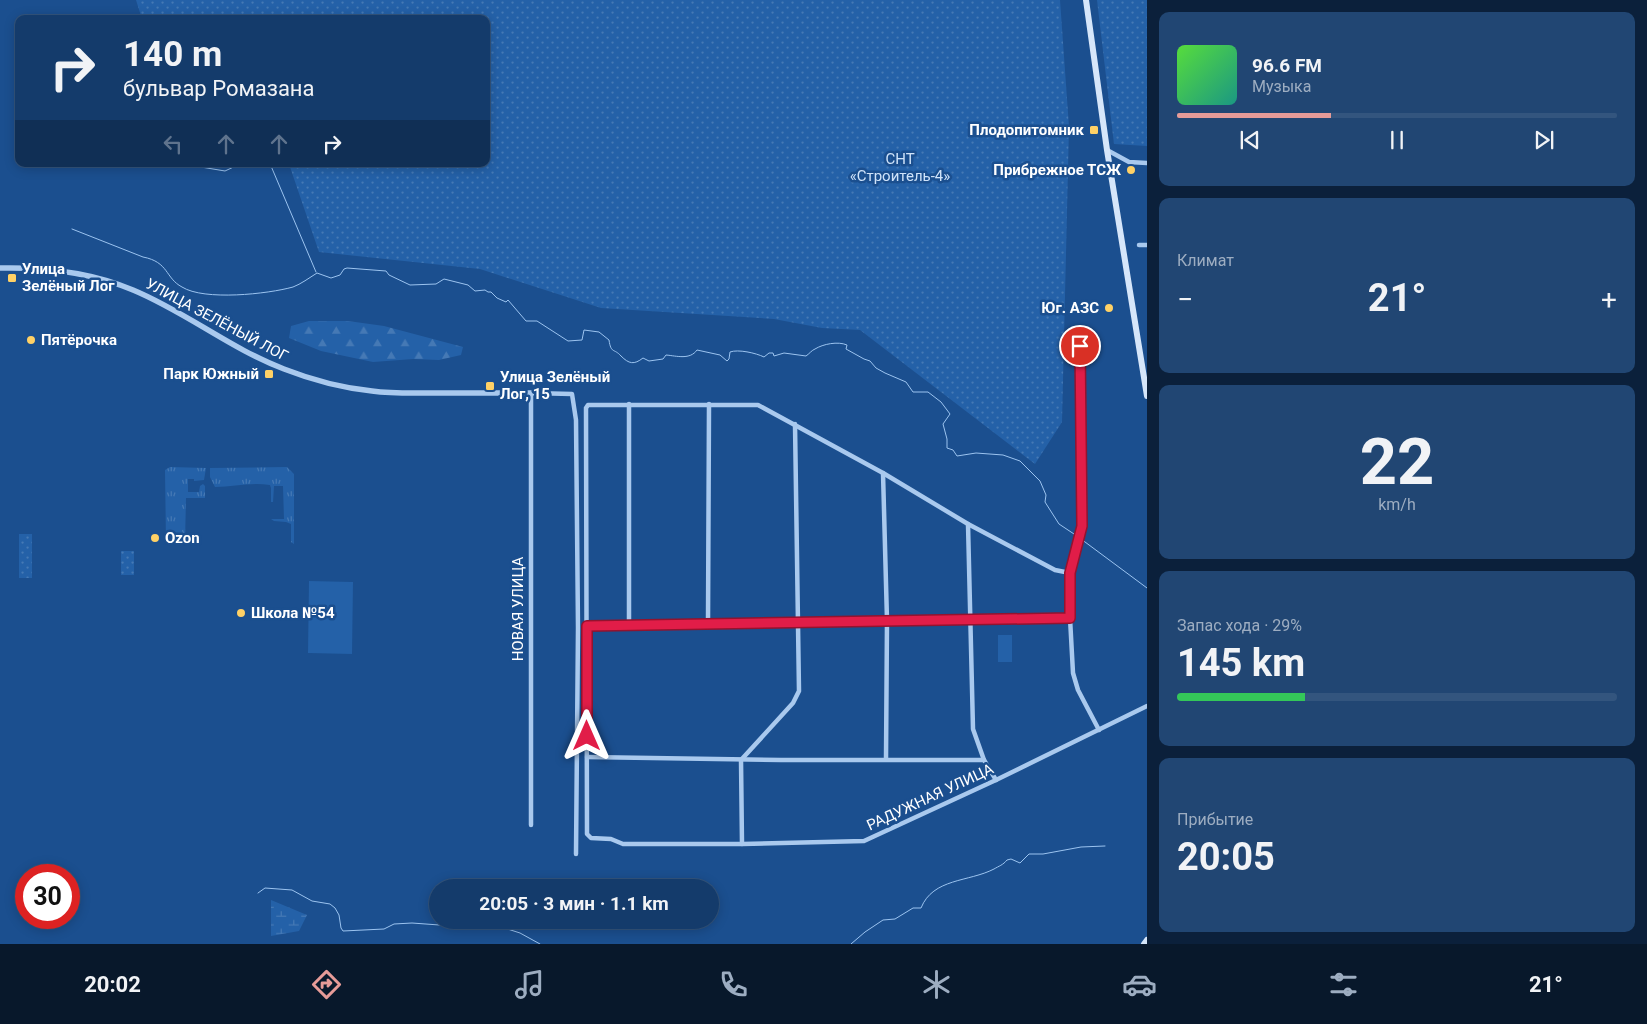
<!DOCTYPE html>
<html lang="ru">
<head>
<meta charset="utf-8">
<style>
  body { margin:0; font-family:Roboto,sans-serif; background:#214673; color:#f1f3f6; height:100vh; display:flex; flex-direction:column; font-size:19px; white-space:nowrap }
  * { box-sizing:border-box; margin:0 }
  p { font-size:16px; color:#9dadc1 }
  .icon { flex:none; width:28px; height:28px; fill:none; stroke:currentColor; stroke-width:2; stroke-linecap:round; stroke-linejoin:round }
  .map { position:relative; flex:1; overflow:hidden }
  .side { display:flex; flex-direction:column; gap:12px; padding:12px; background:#0b203b; width:500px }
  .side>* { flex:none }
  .banner { position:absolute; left:15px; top:15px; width:475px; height:152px; border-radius:10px; box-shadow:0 2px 12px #0003,0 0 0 1px #33557e; background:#143b6b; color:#f1f3f6; overflow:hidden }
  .speed { position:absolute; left:15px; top:864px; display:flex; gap:10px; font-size:25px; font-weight:700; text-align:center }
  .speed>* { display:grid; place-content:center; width:65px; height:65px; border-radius:50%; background:#143b6b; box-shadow:0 2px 12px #0003,0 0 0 1px #33557e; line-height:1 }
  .speed .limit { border:8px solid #d22; background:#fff; color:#111 }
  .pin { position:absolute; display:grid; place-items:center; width:42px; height:42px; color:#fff; margin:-21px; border:2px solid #fff; border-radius:50%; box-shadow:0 1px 5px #0007 }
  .me { position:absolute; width:55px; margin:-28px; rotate:0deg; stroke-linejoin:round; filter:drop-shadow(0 0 4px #0008) }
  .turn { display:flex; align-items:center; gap:18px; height:105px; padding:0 25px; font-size:22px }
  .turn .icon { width:65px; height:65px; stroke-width:2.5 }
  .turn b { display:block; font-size:35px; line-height:42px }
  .lanes { display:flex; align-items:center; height:48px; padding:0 25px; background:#0003; justify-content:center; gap:25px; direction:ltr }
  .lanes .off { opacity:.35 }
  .big { font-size:38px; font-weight:700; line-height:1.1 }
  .side .tile { flex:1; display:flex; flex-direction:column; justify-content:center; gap:8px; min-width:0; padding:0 18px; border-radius:10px; background:#214673 }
  .side .dial { align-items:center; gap:0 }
  .dial b { font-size:65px; line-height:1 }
  .song { display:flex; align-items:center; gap:15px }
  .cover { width:60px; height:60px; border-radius:8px; background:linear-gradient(135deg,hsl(110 70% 55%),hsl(170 70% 35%)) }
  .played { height:5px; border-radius:2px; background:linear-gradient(90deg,#e69b98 35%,#33557e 35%) }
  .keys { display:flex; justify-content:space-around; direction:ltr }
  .heat { display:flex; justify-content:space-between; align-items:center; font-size:28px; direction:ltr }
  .charge { height:8px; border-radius:4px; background:linear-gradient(90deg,#34c759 29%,#33557e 0) }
  .trip { position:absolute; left:429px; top:879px; width:290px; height:50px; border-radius:25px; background:#143b6b; box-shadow:0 2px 12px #0003,0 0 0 1px #33557e; font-weight:700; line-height:50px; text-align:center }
  .tabs { display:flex; height:80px; justify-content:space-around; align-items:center; background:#08182b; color:#9dadc1 }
  .tabs .icon { width:35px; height:35px }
  .tabs .selected { color:#e69b98 }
  .tabs b { font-size:22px; color:#f1f3f6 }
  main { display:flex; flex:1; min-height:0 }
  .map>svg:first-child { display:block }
  .grass { fill:url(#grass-tufts) }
  .forest { fill:url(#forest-firs) }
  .wetland { fill:url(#wetland-marsh) }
  .park { fill:url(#park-dots) }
  .pitch { fill:#2461a8 }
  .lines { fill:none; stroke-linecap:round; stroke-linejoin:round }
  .stream { stroke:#9cc4f0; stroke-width:1 }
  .minor { stroke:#a9c9ee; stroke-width:4.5 }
  .tertiary { stroke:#a9c9ee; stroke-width:5.5 }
  .secondary { stroke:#d6e6fa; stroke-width:6 }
  .route-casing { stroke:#92132f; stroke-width:12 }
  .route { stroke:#e11d48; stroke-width:9 }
  .poi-dot { fill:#ffd166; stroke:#1b4f8f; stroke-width:2 }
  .labels { text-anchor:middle; stroke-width:5; stroke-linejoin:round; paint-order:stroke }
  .poi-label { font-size:15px; font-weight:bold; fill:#fff; stroke:#1b4f8f; text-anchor:start }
  .park-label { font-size:15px; fill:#cfe3fa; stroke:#1b4f8f }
  .street-label { font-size:15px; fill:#fff; stroke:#1b4f8f }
</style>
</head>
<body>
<main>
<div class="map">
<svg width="1147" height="944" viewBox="0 0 1147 944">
  <defs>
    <pattern id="grass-tufts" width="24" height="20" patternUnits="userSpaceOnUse" patternTransform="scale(1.25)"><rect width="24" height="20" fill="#2461a8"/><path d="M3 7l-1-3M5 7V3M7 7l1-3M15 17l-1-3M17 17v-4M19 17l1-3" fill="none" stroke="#4579b5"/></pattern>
    <pattern id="forest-firs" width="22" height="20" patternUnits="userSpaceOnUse" patternTransform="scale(1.25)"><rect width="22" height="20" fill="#2461a8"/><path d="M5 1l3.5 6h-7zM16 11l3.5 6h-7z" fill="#4579b5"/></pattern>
    <pattern id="wetland-marsh" width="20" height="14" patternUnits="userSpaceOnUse" patternTransform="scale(1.25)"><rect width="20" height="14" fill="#2461a8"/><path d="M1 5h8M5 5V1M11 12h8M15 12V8" fill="none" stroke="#4579b5"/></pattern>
    <pattern id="park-dots" width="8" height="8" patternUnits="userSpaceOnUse" patternTransform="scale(1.25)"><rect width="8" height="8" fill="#2461a8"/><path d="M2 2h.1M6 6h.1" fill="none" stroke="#4579b5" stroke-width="1.8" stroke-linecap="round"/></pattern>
  </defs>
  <rect width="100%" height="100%" fill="#1b4f8f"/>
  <g class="grass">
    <polygon points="170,467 206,468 204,480 194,481 194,479 188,479 188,492 199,492 200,486 203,484 205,486 205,498 186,498 185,541 166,541 165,470"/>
    <path d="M 287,467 L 294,474 L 294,544 L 291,542 L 291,524 L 286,522 L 274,521 L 271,519 L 284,519 L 283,486 L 274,486 L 273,502 L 271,502 L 271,488 L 270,485 C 251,482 233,487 215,487 L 210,477 L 210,468 Z"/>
  </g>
  <polygon class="forest" points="309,321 348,321 384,326 463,347 461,355 439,360 413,359 373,362 321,351 289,338 291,326"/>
  <polygon class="wetland" points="271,900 307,915 299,931 271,936"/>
  <g class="park">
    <polygon points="136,0 1060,0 1069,127 1062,422 1035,464 860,330 822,328 774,319 601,308 480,269 319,252 289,164 486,164 486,19 142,19"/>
    <polygon points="1097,0 1147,0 1147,146 1114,144"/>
    <rect x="19" y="534" width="13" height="44"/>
    <rect x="121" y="551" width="13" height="24"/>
  </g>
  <g class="pitch">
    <polygon points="309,581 353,582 352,654 308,653"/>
    <rect x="998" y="635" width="14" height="27"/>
  </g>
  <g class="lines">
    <g class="stream">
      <polyline points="195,164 201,167 225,171 240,164"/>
      <polyline points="255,164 271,166 316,272"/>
      <path d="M 72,229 L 143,257 C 169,262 165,278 182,287 C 204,301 268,294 293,287 C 301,284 309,278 317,273 L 331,278 L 340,275 L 344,269 L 347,268 L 386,271 L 389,275 L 410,285 L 436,284 L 444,279 L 468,285 L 475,291 L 485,290 L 488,292 L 491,292 L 497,298 L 506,302 L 508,300 L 526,321 L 537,321 L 568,341 L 582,340 L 584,330 L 599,332 L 609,340 C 611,354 614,348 621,356 C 629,364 634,365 643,358 L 649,361 L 663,359 L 666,355 C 677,356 690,360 697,350 L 720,355 L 727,361 L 729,359 L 730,352 C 738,349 756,353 764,357 L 769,353 L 773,353 L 774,356 L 784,353 L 806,356 C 809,354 812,350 815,349 C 823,344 838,341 847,345 L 846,349 L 864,359 L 870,361 L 876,368 L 885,373 L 906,382 L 913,392 L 928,392 L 941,402 L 950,414 L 943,424 L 947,439 L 947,448 L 953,450 L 957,456 L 976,453 L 1003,455 L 1020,461 L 1040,481 L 1046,495 L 1045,502 L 1059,524 L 1077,536"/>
      <polyline points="1081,539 1147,588"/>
      <polyline points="258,893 265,888 292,890 312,901 330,904 335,908 339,915 341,928 343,931 384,929 394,924 412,923 453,926 492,924 520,933 540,944"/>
      <path d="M 851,944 L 865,932 L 883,920 L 895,919 L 913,908 L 921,908 C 933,878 969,882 994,869 C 999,866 1003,865 1007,860 L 1011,859 L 1020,863 L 1029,854 L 1043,854 L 1081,847 L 1105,846"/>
    </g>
    <g class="minor">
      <polyline points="1107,150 1129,162 1147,163"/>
      <polyline points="1139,245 1147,245"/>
      <polyline points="1080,346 1082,526 1070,573 1070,618 1073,673 1078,690 1099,730"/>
      <polyline points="629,404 629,625"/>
      <polyline points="883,473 887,620 886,759"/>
      <polyline points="968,524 973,729 984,760 996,780"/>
      <polyline points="1070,573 1055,570 968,524 883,473 758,405 588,405 586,408 587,834 591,838 611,839 623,844 742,844 864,841 996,780 1147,706"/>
      <polyline points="708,623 709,404"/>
      <polyline points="587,627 688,623 798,623 887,620 1070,618"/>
      <polyline points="587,757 781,760 984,760"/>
      <polyline points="531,825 531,393 572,394 576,420 578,628 576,854"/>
      <polyline points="742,844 741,760 793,703 799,691 795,424"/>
    </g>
    <path class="tertiary" d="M 0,268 C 46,267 91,272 133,290 C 186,312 231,349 284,369 C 312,380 343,388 372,391 C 393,394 415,393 437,393 C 468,393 500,393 531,393"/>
    <g class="secondary">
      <polyline points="1086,0 1107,150 1147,396"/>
      <polyline points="1144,944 1147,940"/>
    </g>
  </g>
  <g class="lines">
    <defs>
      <polyline id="route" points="587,736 587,626 1070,618 1070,573 1082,526 1080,346"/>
    </defs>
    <use href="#route" class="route-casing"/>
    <use href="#route" class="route"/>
  </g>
  <g class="poi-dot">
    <rect x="1089" y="125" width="10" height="10" rx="2.5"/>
    <circle cx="1131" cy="170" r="5"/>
    <rect x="7" y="273" width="10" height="10" rx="2.5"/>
    <circle cx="1109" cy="308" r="5"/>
    <circle cx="31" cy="340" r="5"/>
    <rect x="264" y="369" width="10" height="10" rx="2.5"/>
    <rect x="485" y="381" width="10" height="10" rx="2.5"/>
    <circle cx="155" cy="538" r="5"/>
    <circle cx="241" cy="613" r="5"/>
  </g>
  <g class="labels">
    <g class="poi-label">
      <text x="1084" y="135" text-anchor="end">Плодопитомник</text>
      <text x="1121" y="175" text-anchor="end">Прибрежное ТСЖ</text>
      <text x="22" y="274">Улица<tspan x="22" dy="17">Зелёный Лог</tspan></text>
      <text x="1099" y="313" text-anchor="end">Юг. АЗС</text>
      <text x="41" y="345">Пятёрочка</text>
      <text x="259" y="379" text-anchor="end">Парк Южный</text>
      <text x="500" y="382">Улица Зелёный<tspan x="500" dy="17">Лог, 15</tspan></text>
      <text x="165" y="543">Ozon</text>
      <text x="251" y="618">Школа №54</text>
    </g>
    <g class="park-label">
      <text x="900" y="164">СНТ<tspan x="900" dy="17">«Строитель-4»</tspan></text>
    </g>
    <g class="street-label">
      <text transform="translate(217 320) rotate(28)" y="5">УЛИЦА ЗЕЛЁНЫЙ ЛОГ</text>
      <text transform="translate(518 609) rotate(-90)" y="5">НОВАЯ УЛИЦА</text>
      <text transform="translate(930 797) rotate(-25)" y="5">РАДУЖНАЯ УЛИЦА</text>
    </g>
  </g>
</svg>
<div class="speed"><div class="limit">30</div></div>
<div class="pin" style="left:1080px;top:346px;background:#d93025"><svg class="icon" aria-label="arrive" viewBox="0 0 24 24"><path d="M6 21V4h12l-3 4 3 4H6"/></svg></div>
<svg class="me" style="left:587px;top:736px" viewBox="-20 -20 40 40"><path d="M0-17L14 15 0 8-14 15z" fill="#e11d48" stroke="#fff" stroke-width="4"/></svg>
<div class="trip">20:05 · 3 мин · 1.1 km</div>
<div class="banner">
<div class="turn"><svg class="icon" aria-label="right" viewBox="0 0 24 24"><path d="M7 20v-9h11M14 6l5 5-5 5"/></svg><div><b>140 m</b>бульвар Ромазана</div></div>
<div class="lanes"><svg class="icon off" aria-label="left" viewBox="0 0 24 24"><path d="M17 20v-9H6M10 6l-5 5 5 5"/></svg><svg class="icon off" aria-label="ahead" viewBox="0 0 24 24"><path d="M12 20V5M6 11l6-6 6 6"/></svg><svg class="icon off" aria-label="ahead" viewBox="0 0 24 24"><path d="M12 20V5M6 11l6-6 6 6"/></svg><svg class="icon" aria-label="right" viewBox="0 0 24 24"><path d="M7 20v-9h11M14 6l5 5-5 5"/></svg></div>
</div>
</div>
<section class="side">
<div class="tile">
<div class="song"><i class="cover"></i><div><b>96.6 FM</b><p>Музыка</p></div></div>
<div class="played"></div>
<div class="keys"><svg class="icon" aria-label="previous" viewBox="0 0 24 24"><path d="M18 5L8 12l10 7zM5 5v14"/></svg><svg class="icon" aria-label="pause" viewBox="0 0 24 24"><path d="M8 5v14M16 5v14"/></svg><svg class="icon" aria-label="next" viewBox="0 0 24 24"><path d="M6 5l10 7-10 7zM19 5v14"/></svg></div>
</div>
<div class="tile"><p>Климат</p>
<div class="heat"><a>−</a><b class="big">21°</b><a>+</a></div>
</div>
<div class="tile dial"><b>22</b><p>km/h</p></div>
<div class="tile"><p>Запас хода · 29%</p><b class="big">145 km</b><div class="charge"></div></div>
<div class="tile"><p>Прибытие</p><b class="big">20:05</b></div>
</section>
</main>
<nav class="tabs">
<b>20:02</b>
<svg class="icon selected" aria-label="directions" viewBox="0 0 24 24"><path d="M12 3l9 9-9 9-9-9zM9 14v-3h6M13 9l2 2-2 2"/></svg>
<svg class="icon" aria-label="music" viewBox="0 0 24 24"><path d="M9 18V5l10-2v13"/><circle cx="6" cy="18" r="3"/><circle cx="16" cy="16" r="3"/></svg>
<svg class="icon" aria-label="phone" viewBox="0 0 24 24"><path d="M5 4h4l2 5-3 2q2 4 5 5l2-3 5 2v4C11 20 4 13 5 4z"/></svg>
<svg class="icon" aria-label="climate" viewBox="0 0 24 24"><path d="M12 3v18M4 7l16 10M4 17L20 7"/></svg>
<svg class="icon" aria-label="car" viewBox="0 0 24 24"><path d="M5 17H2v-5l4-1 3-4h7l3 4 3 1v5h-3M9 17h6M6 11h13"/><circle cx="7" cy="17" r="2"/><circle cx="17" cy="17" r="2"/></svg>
<svg class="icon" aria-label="filters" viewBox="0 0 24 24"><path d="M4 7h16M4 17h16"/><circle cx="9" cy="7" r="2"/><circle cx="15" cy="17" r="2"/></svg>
<b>21°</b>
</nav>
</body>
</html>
